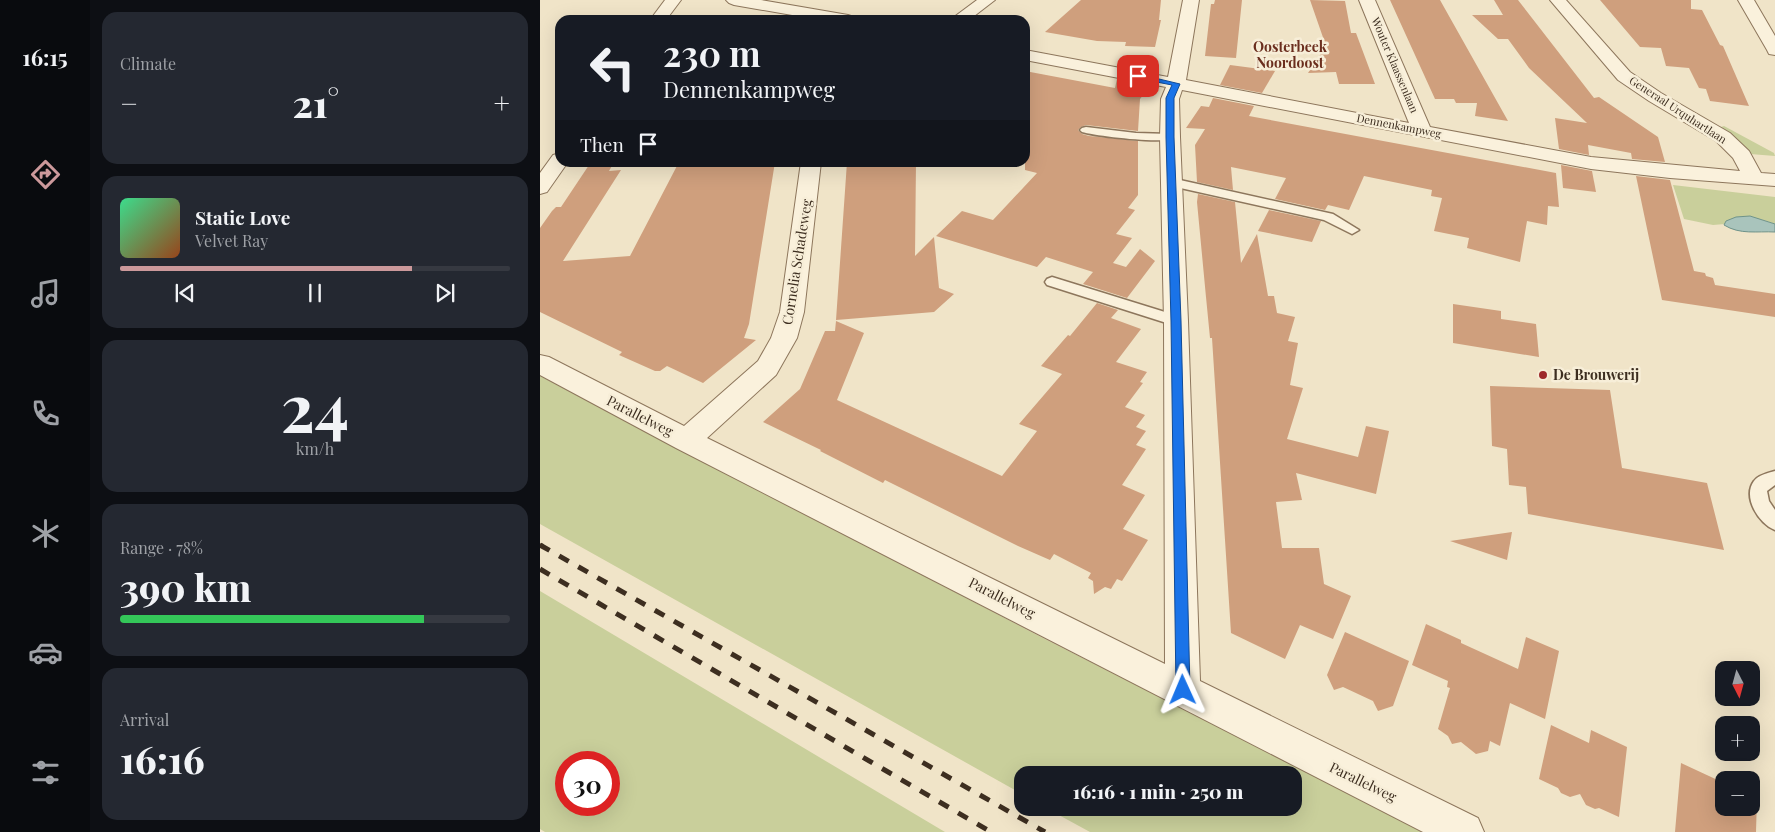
<!DOCTYPE html>
<html lang="en">
<head>
<meta charset="utf-8">
<style>
  body { margin:0; font-family:"Playfair Display",serif; background:#242831; color:#f1f3f6; height:100vh; display:flex; flex-direction:column; font-size:19px; white-space:nowrap }
  * { box-sizing:border-box; margin:0 }
  p { font-size:16px; color:#9ea1a6 }
  .icon { flex:none; width:28px; height:28px; fill:none; stroke:currentColor; stroke-width:2; stroke-linecap:round; stroke-linejoin:round }
  .map { position:relative; flex:1; overflow:hidden }
  .side { display:flex; flex-direction:column; gap:12px; padding:12px; background:#0d0f14; width:450px }
  .side>* { flex:none }
  .hud { position:absolute; left:15px; top:15px; width:475px; height:152px; border-radius:15px; box-shadow:0 5px 20px #0002; background:#171b24; color:#f1f3f6; overflow:hidden }
  .needle { width:32px; rotate:174deg }
  .fabs { position:absolute; left:1175px; top:661px; display:grid; gap:10px }
  .fabs a { display:grid; place-items:center; width:45px; height:45px; border-radius:10px; background:#171b24; box-shadow:0 5px 20px #0002; font-size:25px }
  .speed { position:absolute; left:15px; top:751px; display:flex; gap:10px; font-size:25px; font-weight:700; text-align:center }
  .speed>* { display:grid; place-content:center; width:65px; height:65px; border-radius:50%; background:#171b24; box-shadow:0 5px 20px #0002; line-height:1 }
  .speed .limit { border:8px solid #d22; background:#fff; color:#111 }
  .pin { position:absolute; display:grid; place-items:center; width:42px; height:42px; color:#fff; margin:-21px; border-radius:10px; box-shadow:0 2px 8px #0006 }
  .me { position:absolute; width:55px; margin:-28px; rotate:359deg; stroke-linejoin:round; filter:drop-shadow(0 0 4px #0008) }
  .turn { display:flex; align-items:center; gap:18px; height:105px; padding:0 25px; font-size:22px }
  .turn .icon { width:65px; height:65px; stroke-width:2.5 }
  .turn b { display:block; font-size:35px; line-height:42px }
  .then { display:flex; align-items:center; height:48px; padding:0 25px; background:#0003; gap:10px; font-size:19px }
  .big { font-size:38px; font-weight:800; line-height:1.1 }
  .side .widget { flex:1; display:flex; flex-direction:column; justify-content:center; gap:8px; min-width:0; padding:0 18px; border-radius:15px; background:#242831 }
  .side .dial { align-items:center; gap:0 }
  .dial b { font-size:65px; line-height:1 }
  .song { display:flex; align-items:center; gap:15px }
  .cover { width:60px; height:60px; border-radius:8px; background:linear-gradient(135deg,hsl(150 70% 55%),hsl(20 70% 35%)) }
  .played { height:5px; border-radius:2px; background:linear-gradient(90deg,#cc999b 75%,#363941 75%) }
  .keys { display:flex; justify-content:space-around; direction:ltr }
  .heat { display:flex; justify-content:space-between; align-items:center; font-size:28px; direction:ltr }
  .charge { height:8px; border-radius:4px; background:linear-gradient(90deg,#34c759 78%,#363941 0) }
  .trip { position:absolute; left:474px; top:766px; width:288px; height:50px; border-radius:15px; background:#171b24; box-shadow:0 5px 20px #0002; font-weight:800; line-height:50px; text-align:center }
  main { display:flex; flex:1; min-height:0 }
  .tab-bar { display:flex; flex-direction:column; width:90px; justify-content:space-around; align-items:center; background:#090b0e; color:#9ea1a6 }
  .tab-bar .icon { width:35px; height:35px }
  .tab-bar .on { color:#cc999b }
  .tab-bar b { font-size:22px; color:#f1f3f6 }
  .map>svg:first-child { display:block }
  .green { fill:#c9cf9b; fill-rule:evenodd }
  .water { fill:#a9c4bc; stroke:#6f938a }
  .building { fill:#cf9f7d }
  .lines { fill:none; stroke-linecap:round; stroke-linejoin:round }
  .lane-casing { stroke:#8d765c; stroke-width:3 }
  .street-casing { stroke:#8d765c; stroke-width:2 }
  .lane { fill:#faf1dc; fill-rule:evenodd }
  .street { fill:#faf1dc; fill-rule:evenodd }
  .rail-far1 { stroke:#3d2e20; stroke-width:4; stroke-dasharray:9 9; stroke-linecap:butt }
  .rail { stroke:#3d2e20; stroke-width:5; stroke-dasharray:11 11; stroke-linecap:butt }
  .route { fill:#1a73e8; stroke:#114b97 }
  .poi-dot { fill:#9e2a2b; stroke:#f7eed8; stroke-width:2 }
  .labels { text-anchor:middle; stroke-width:5; stroke-linejoin:round; paint-order:stroke }
  .far-street-label { font-size:11px; fill:#3d2e20; stroke:#f7eed8 }
  .far-quarter-label { font-size:14px; font-weight:bold; fill:#6b2e1e; stroke:#f7eed8 }
  .street-label { font-size:14px; fill:#3d2e20; stroke:#f7eed8 }
  .poi-label { font-size:14px; font-weight:bold; fill:#3d2e20; stroke:#f7eed8; text-anchor:start }
</style>
</head>
<body>
<main>
<nav class="tab-bar">
<b>16:15</b>
<svg class="icon on" aria-label="directions" viewBox="0 0 24 24"><path d="M12 3l9 9-9 9-9-9zM9 14v-3h6M13 9l2 2-2 2"/></svg>
<svg class="icon" aria-label="music" viewBox="0 0 24 24"><path d="M9 18V5l10-2v13"/><circle cx="6" cy="18" r="3"/><circle cx="16" cy="16" r="3"/></svg>
<svg class="icon" aria-label="phone" viewBox="0 0 24 24"><path d="M5 4h4l2 5-3 2q2 4 5 5l2-3 5 2v4C11 20 4 13 5 4z"/></svg>
<svg class="icon" aria-label="climate" viewBox="0 0 24 24"><path d="M12 3v18M4 7l16 10M4 17L20 7"/></svg>
<svg class="icon" aria-label="car" viewBox="0 0 24 24"><path d="M5 17H2v-5l4-1 3-4h7l3 4 3 1v5h-3M9 17h6M6 11h13"/><circle cx="7" cy="17" r="2"/><circle cx="17" cy="17" r="2"/></svg>
<svg class="icon" aria-label="filters" viewBox="0 0 24 24"><path d="M4 7h16M4 17h16"/><circle cx="9" cy="7" r="2"/><circle cx="15" cy="17" r="2"/></svg>
</nav>
<section class="side">
<div class="widget"><p>Climate</p>
<div class="heat"><a>−</a><b class="big">21°</b><a>+</a></div>
</div>
<div class="widget">
<div class="song"><i class="cover"></i><div><b>Static Love</b><p>Velvet Ray</p></div></div>
<div class="played"></div>
<div class="keys"><svg class="icon" aria-label="previous" viewBox="0 0 24 24"><path d="M18 5L8 12l10 7zM5 5v14"/></svg><svg class="icon" aria-label="pause" viewBox="0 0 24 24"><path d="M8 5v14M16 5v14"/></svg><svg class="icon" aria-label="next" viewBox="0 0 24 24"><path d="M6 5l10 7-10 7zM19 5v14"/></svg></div>
</div>
<div class="widget dial"><b>24</b><p>km/h</p></div>
<div class="widget"><p>Range · 78%</p><b class="big">390 km</b><div class="charge"></div></div>
<div class="widget"><p>Arrival</p><b class="big">16:16</b></div>
</section>
<div class="map">
<svg width="1235" height="832" viewBox="0 0 1235 832">
  <rect width="100%" height="100%" fill="#f0e4c8"/>
  <g class="green">
    <polygon points="1184,126 1234,153 1235,156 1210,154 1178,128"/>
    <path d="M 1133,185 L 1235,197 L 1235,224 C 1218,217 1204,217 1186,221 L 1185,224 L 1173,225 L 1144,219 Z"/>
    <polygon points="0,376 501,637 887,832 550,832 506,808 752,808 752,775 482,775 482,794 0,524"/>
    <path d="M 0,591 L 405,832 L 5,832 L 0,829 ZM 26,762 L 69,762 L 69,805 L 26,805 Z"/>
  </g>
  <path class="water" d="M 1210,216 L 1235,224 L 1235,232 C 1217,231 1200,235 1184,225 L 1186,221 L 1196,217 Z"/>
  <g class="building">
    <polygon points="541,0 621,0 619,20 621,20 615,47 585,46 586,42 557,41 505,32"/>
    <polygon points="675,0 702,0 696,58 665,56 671,4 674,4"/>
    <polygon points="770,0 805,1 811,33 816,33 835,84 799,84 796,72 768,73 786,46"/>
    <polygon points="850,0 900,0 968,121 935,116 937,103 916,103 914,99 895,99"/>
    <polygon points="954,0 978,0 1054,98 1059,97 1118,137 1125,162 1092,159 1091,153 1048,145 1049,155 1019,149 1015,118 1047,123 989,68 968,39 958,39 932,15 963,15"/>
    <polygon points="1060,0 1151,0 1151,9 1162,10 1180,45 1183,46 1209,106 1170,101 1166,89 1159,88 1149,68 1126,66 1121,48 1100,47"/>
    <polygon points="690,65 735,71 722,93 680,85"/>
    <polygon points="485,71 575,88 577,79 589,82 604,94 600,99 598,131 546,125 541,127 538,130 542,134 549,136 598,141 598,195 588,208 595,210 576,234 592,238 573,263 586,267 600,249 615,261 587,298 543,284 553,272 506,257 497,267 396,236 422,211 453,220 497,173 485,170"/>
    <polygon points="673,98 714,106 709,116 1016,173 1019,207 1008,206 1007,225 987,221 980,262 927,248 929,238 894,231 902,198 891,196 892,190 824,176 809,210 788,205 785,210 735,199 746,178 691,167 693,190 657,182 655,145 665,129 646,128 661,106 669,107"/>
    <polygon points="51,162 74,162 69,171 81,170 23,261 90,256 139,162 235,162 209,324 204,338 216,340 163,383 127,366 120,371 115,371 79,355 82,352 0,312 0,228 12,211 16,207 21,207"/>
    <polygon points="307,162 376,162 375,256 394,237 399,288 414,294 394,312 296,320"/>
    <polygon points="1021,165 1052,171 1056,192 1023,188"/>
    <polygon points="1096,176 1130,180 1154,271 1165,273 1166,276 1173,278 1175,285 1235,294 1235,317 1122,300"/>
    <polygon points="658,194 695,202 701,263 717,234 728,296 734,296 737,313 755,317 748,341 758,343 750,385 763,388 747,439 818,457 826,426 849,431 836,494 756,473 762,500 736,502 742,548 779,548 784,584 811,596 793,639 760,625 745,659 691,633 672,338 670,338 666,297 657,202"/>
    <polygon points="729,210 781,221 772,242 718,231"/>
    <polygon points="557,303 578,310 571,318 601,329 576,362 607,372 600,382 603,383 585,407 605,415 596,427 606,431 596,445 606,449 582,485 605,495 583,529 608,540 582,581 577,579 571,589 565,587 554,594 553,581 548,578 551,573 514,554 510,560 478,546 349,482 345,480 343,483 280,451 281,450 223,422 260,389 285,331 295,331 296,321 324,333 297,400 462,476 497,431 479,424 522,374 501,366 528,335 530,336"/>
    <polygon points="913,304 961,311 961,319 996,324 999,357 913,343"/>
    <polygon points="950,386 1070,390 1082,468 1167,483 1184,550 988,514 986,487 969,485 967,449 952,446"/>
    <polygon points="972,532 967,560 910,541"/>
    <polygon points="886,624 921,640 921,643 978,669 986,637 1019,651 1005,719 970,703 960,746 950,741 948,751 936,754 921,742 912,744 908,736 898,729 910,688 907,687 908,681 872,665"/>
    <polygon points="805,632 869,661 853,706 838,711 833,701 803,687 794,690 787,675"/>
    <polygon points="1011,725 1049,743 1051,730 1087,747 1079,817 1059,808 1055,809 1046,805 1040,794 1030,797 1021,793 1018,788 999,779"/>
    <polygon points="1141,763 1184,783 1184,808 1211,808 1211,794 1217,797 1216,832 1135,832"/>
  </g>
  <g class="lines">
    <defs>
      <g id="lane">
        <path d="M 546,127 L 596,133 L 630,134 L 636,137 C 628,145 556,136 542,132 L 540,130 L 542,128 Z"/>
        <polygon points="631,178 793,214 819,230 812,234 784,220 627,185 625,182"/>
        <polygon points="512,277 641,317 643,321 641,325 636,326 507,285 505,282 507,279"/>
        <path d="M 1235,471 L 1235,485 L 1227,491 L 1229,501 L 1235,510 L 1235,530 C 1219,524 1202,497 1214,481 C 1218,475 1228,473 1235,471 Z"/>
      </g>
      <g id="street">
        <polygon points="125,0 141,0 126,20 110,20"/>
        <polygon points="186,0 221,0 308,15 314,17 316,20 281,20 194,5 189,3"/>
        <polygon points="437,0 455,0 429,20 410,20"/>
        <polygon points="643,0 659,0 646,80 869,123 819,0 835,0 890,127 1051,157 1200,171 1193,158 1176,141 1109,101 1078,80 1010,0 1026,0 1090,72 1121,93 1190,133 1209,151 1221,173 1235,174 1235,186 1130,178 1051,169 642,90 639,99 640,137 648,321 660,681 938,818 944,832 883,832 136,448 0,375 0,355 9,357 144,426 218,361 231,338 240,312 261,162 281,162 264,312 257,338 236,375 167,438 625,664 624,321 620,137 621,99 626,87 485,60 485,50 628,77"/>
        <polygon points="1198,0 1214,0 1235,36 1235,55 1229,54 1227,50"/>
        <polygon points="20,153 20,162 28,162 7,192 0,194 0,173 13,155"/>
      </g>
    </defs>
    <use href="#lane" class="lane-casing"/>
    <use href="#street" class="street-casing"/>
    <use href="#lane" class="lane"/>
    <use href="#street" class="street"/>
    <polyline class="rail-far1" points="0,545 3,546"/>
    <g class="rail">
      <polyline points="0,545 505,832"/>
      <polyline points="0,569 451,832"/>
    </g>
  </g>
  <polygon class="route" points="598,74 640,84 634,98 634,137 641,321 650,690 648,696 643,698 638,696 636,690 631,321 626,137 626,98 632,85 596,78 596,75"/>
  <circle class="poi-dot" cx="1003" cy="375" r="5"/>
  <g class="labels">
    <g class="far-street-label">
      <text transform="translate(855 65) rotate(67)" y="4">Wouter Klaassenlaan</text>
      <text transform="translate(1138 110) rotate(33)" y="4">Generaal Urquhartlaan</text>
      <text transform="translate(859 126) rotate(11)" y="4">Dennenkampweg</text>
    </g>
    <g class="far-quarter-label">
      <text x="750" y="52">Oosterbeek<tspan x="750" dy="16">Noordoost</tspan></text>
    </g>
    <g class="street-label">
      <text transform="translate(257 262) rotate(-81)" y="5">Cornelia Schadeweg</text>
      <text transform="translate(100 416) rotate(27)" y="5">Parallelweg</text>
      <text transform="translate(462 598) rotate(27)" y="5">Parallelweg</text>
      <text transform="translate(823 782) rotate(26)" y="5">Parallelweg</text>
    </g>
    <g class="poi-label">
      <text x="1013" y="380">De Brouwerij</text>
    </g>
  </g>
</svg>
<div class="fabs">
<a><svg class="needle" viewBox="-14 -14 28 28"><path d="M0-13l5 13h-10z" fill="#e53935"/><path d="M0 13l5-13h-10z" fill="#9ea1a6"/></svg></a>
<a>+</a>
<a>−</a>
</div>
<div class="speed"><div class="limit">30</div></div>
<div class="pin" style="left:598px;top:76px;background:#d93025"><svg class="icon" aria-label="arrive" viewBox="0 0 24 24"><path d="M6 21V4h12l-3 4 3 4H6"/></svg></div>
<svg class="me" style="left:643px;top:690px" viewBox="-20 -20 40 40"><path d="M0-17L14 15 0 8-14 15z" fill="#1a73e8" stroke="#fff" stroke-width="4"/></svg>
<div class="trip">16:16 · 1 min · 250 m</div>
<div class="hud">
<div class="turn"><svg class="icon" aria-label="left" viewBox="0 0 24 24"><path d="M17 20v-9H6M10 6l-5 5 5 5"/></svg><div><b>230 m</b>Dennenkampweg</div></div>
<div class="then">Then<svg class="icon" aria-label="arrive" viewBox="0 0 24 24"><path d="M6 21V4h12l-3 4 3 4H6"/></svg></div>
</div>
</div>
</main>
</body>
</html>
